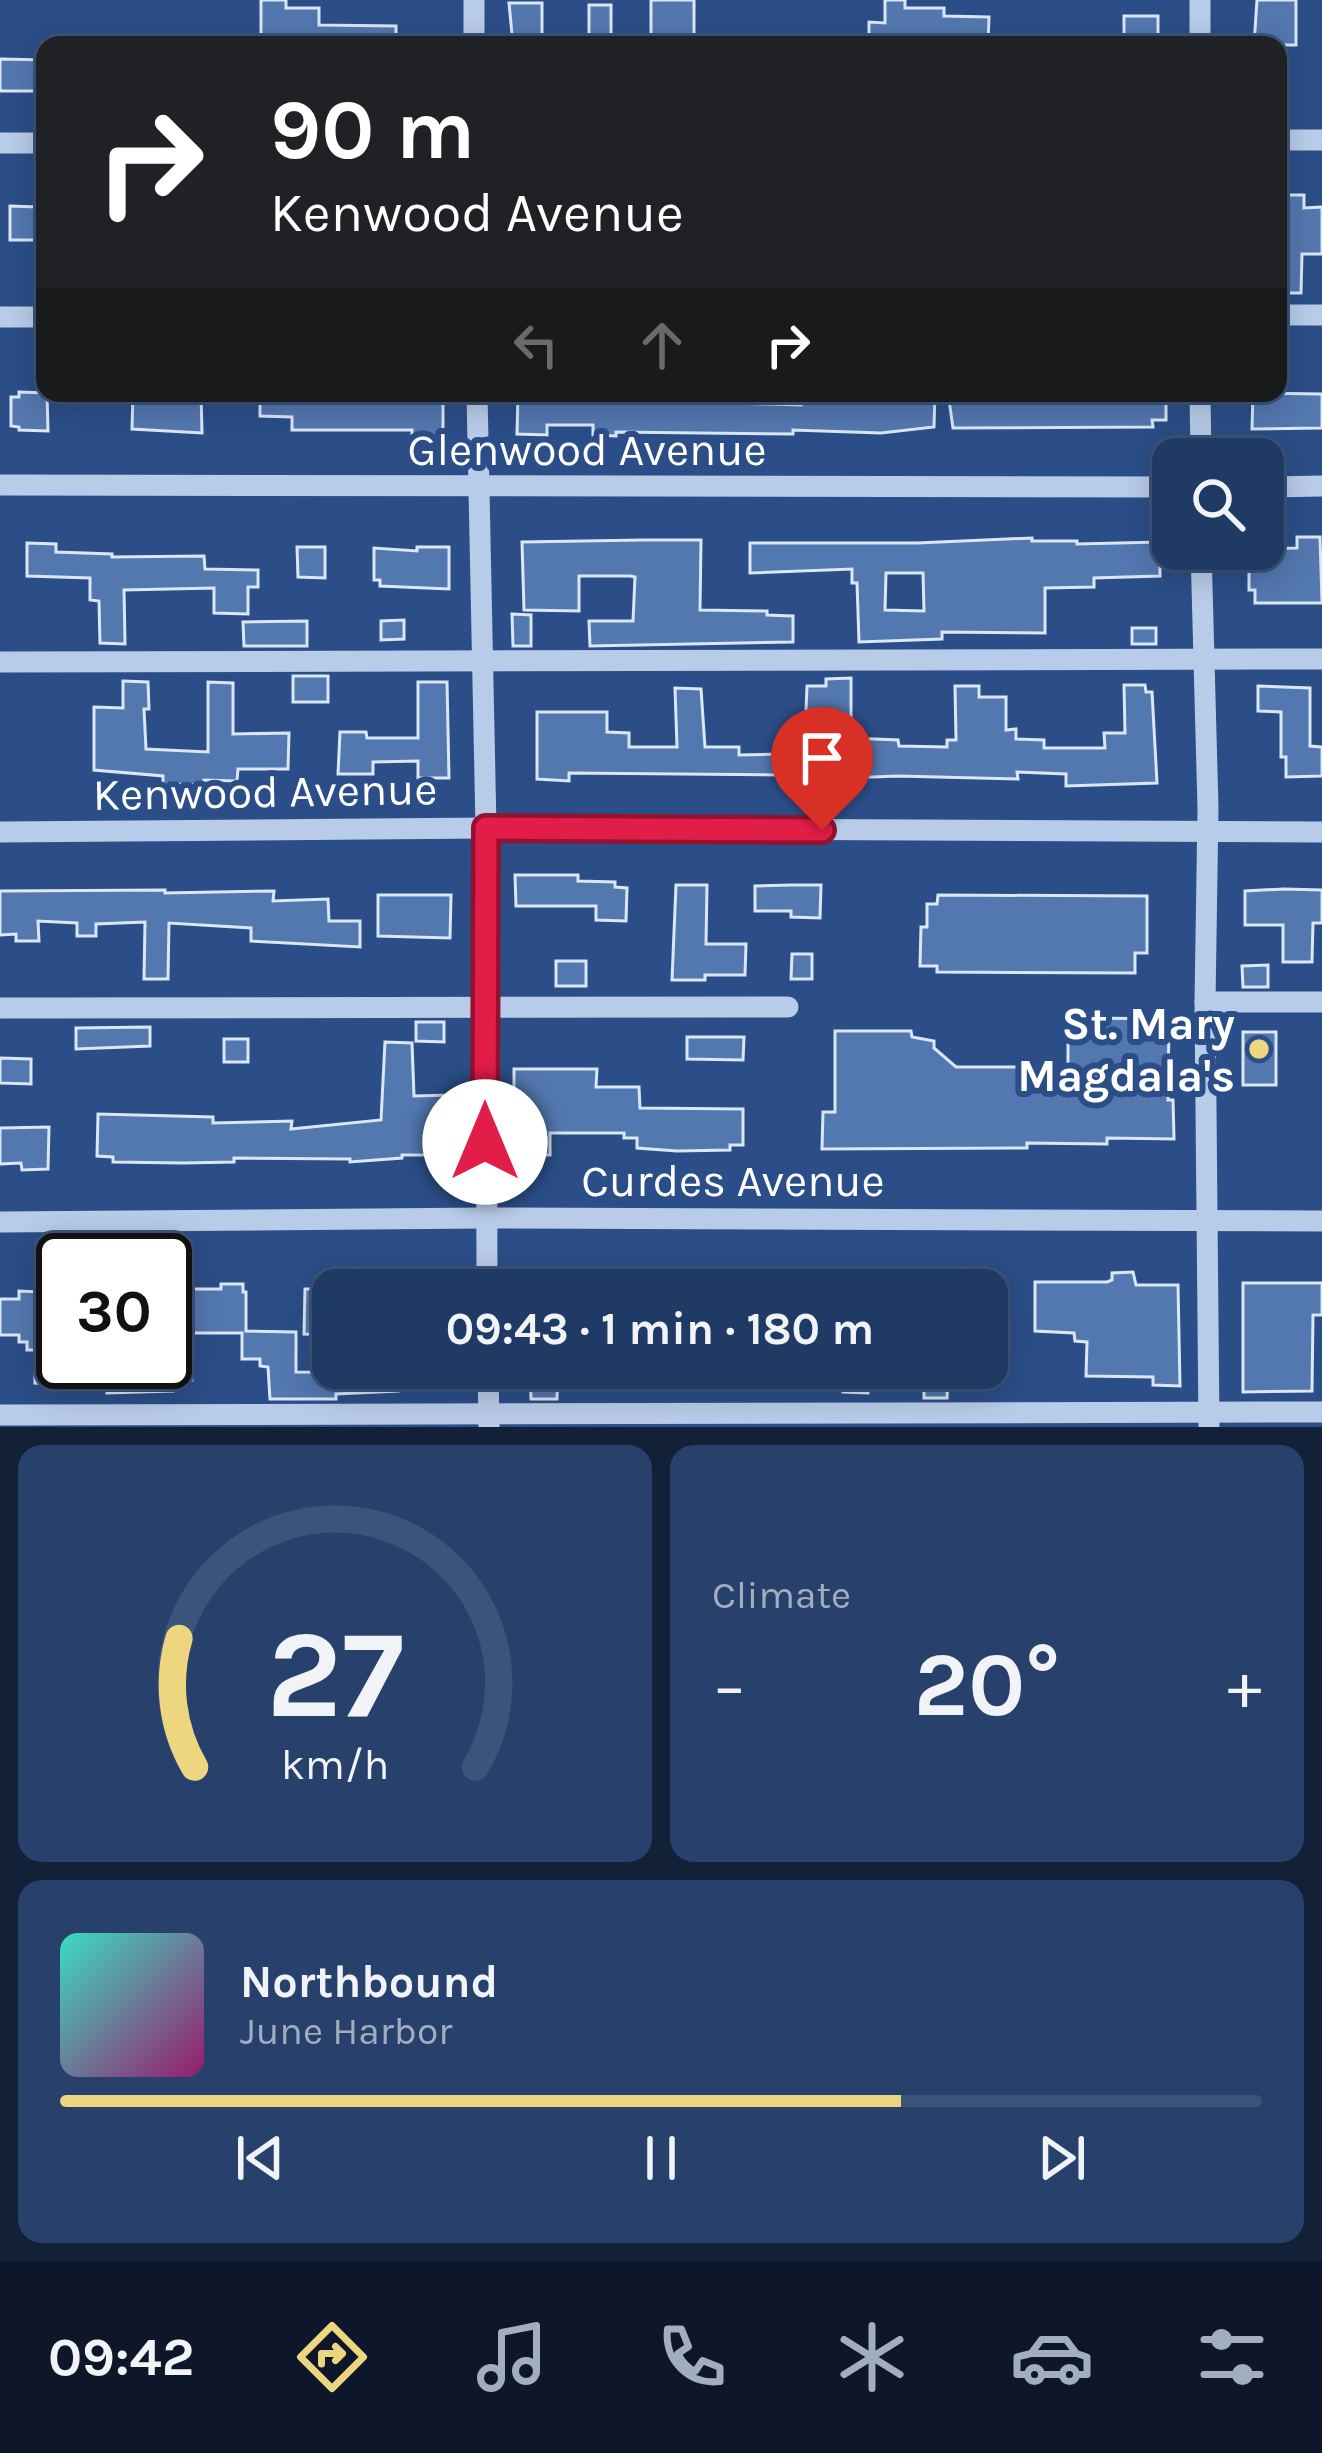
<!DOCTYPE html>
<html lang="en">
<head>
<meta charset="utf-8">
<style>
  body { margin:0; font-family:Karla,sans-serif; background:#28416c; color:#f1f3f6; height:100vh; display:flex; flex-direction:column; font-size:45px; white-space:nowrap }
  * { box-sizing:border-box; margin:0 }
  p { font-size:39px; color:#a2adbf }
  .icon { flex:none; width:66px; height:66px; fill:none; stroke:currentColor; stroke-width:2; stroke-linecap:round; stroke-linejoin:round }
  .map { position:relative; height:1427px; overflow:hidden }
  .sheet { display:flex; flex-direction:column; gap:18px; padding:18px; background:#122038; flex:1 }
  .sheet>* { flex:none }
  .guide { position:absolute; left:36px; top:36px; width:1251px; height:366px; border-radius:24px; box-shadow:0 6px 30px #0003,0 0 0 3px #3d547a; background:#202124; color:#fff; overflow:hidden }
  .fabs { position:absolute; left:1152px; top:438px; display:grid; gap:24px }
  .fabs a { display:grid; place-items:center; width:132px; height:132px; border-radius:24px; background:#203a66; box-shadow:0 6px 30px #0003,0 0 0 3px #3d547a; font-size:60px }
  .speed { position:absolute; left:36px; top:1233px; display:flex; gap:24px; font-size:60px; font-weight:700; text-align:center }
  .speed>* { display:grid; place-content:center; width:156px; height:156px; border-radius:50%; background:#203a66; box-shadow:0 6px 30px #0003,0 0 0 3px #3d547a; line-height:1 }
  .speed .limit { border:6px solid #111; border-radius:18px; background:#fff; color:#111 }
  .pin { position:absolute; display:grid; place-items:center; width:102px; height:102px; color:#fff; margin:-123px -51px; border-radius:50% 50% 50% 0; rotate:-45deg; box-shadow:0 0 12px #0007 }
  .pin .icon { rotate:45deg }
  .me { position:absolute; width:132px; margin:-66px; rotate:0deg; stroke-linejoin:round; filter:drop-shadow(0 0 9px #0008) }
  .turn { display:flex; align-items:center; gap:42px; height:252px; padding:0 36px; font-size:54px }
  .turn .icon { width:156px; height:156px; stroke-width:2.5 }
  .turn b { display:block; font-size:84px; line-height:102px }
  .lanes { display:flex; align-items:center; height:114px; padding:0 36px; background:#0003; justify-content:center; gap:60px; direction:ltr }
  .lanes .off { opacity:.35 }
  .big { font-size:90px; font-weight:700; line-height:1.1 }
  .sheet .widget { flex:1; display:flex; flex-direction:column; justify-content:center; gap:18px; min-width:0; padding:0 42px; border-radius:24px; background:#28416c }
  .sheet .dial { align-items:center; gap:0 }
  .dial svg { height:312px; overflow:visible; fill:none; stroke:#3d547a; stroke-width:7; stroke-linecap:round; text-anchor:middle }
  .dial text { fill:#f1f3f6; stroke:none }
  .song { display:flex; align-items:center; gap:36px }
  .cover { width:144px; height:144px; border-radius:18px; background:linear-gradient(135deg,hsl(170 70% 55%),hsl(320 70% 35%)) }
  .played { height:12px; border-radius:6px; background:linear-gradient(90deg,#eed580 70%,#3d547a 70%) }
  .keys { display:flex; justify-content:space-around; direction:ltr }
  .heat { display:flex; justify-content:space-between; align-items:center; font-size:66px; direction:ltr }
  .sheet .tiles { flex:1; display:grid; gap:18px; grid-template-columns:1fr 1fr }
  .widget:last-child { grid-column:span 2 }
  .trip { position:absolute; left:312px; top:1269px; width:696px; height:120px; border-radius:24px; background:#203a66; box-shadow:0 6px 30px #0003,0 0 0 3px #3d547a; font-weight:700; line-height:120px; text-align:center }
  .menu { display:flex; height:192px; justify-content:space-around; align-items:center; background:#0d1729; color:#a2adbf }
  .menu .icon { width:84px; height:84px }
  .menu .current { color:#eed580 }
  .menu b { font-size:54px; color:#f1f3f6 }
  .map>svg:first-child { display:block }
  .building { fill:#5377af; stroke:#dbe6f7; stroke-width:3; fill-rule:evenodd }
  .lines { fill:none; stroke-linecap:round; stroke-linejoin:round }
  .minor { stroke:#b8cbe8; stroke-width:21 }
  .route-casing { stroke:#92132f; stroke-width:30 }
  .route { stroke:#e11d48; stroke-width:21 }
  .poi-dot { fill:#eed580; stroke:#2b4e88; stroke-width:4.5 }
  .labels { text-anchor:middle; stroke-width:12; stroke-linejoin:round; paint-order:stroke }
  .street-label { font-size:45px; fill:#fff; stroke:#2b4e88 }
  .poi-label { font-size:45px; font-weight:bold; fill:#fff; stroke:#2b4e88; text-anchor:end }
</style>
</head>
<body>
<div class="map">
<svg width="1322" height="1427" viewBox="0 0 1322 1427">
  <rect width="100%" height="100%" fill="#2b4e88"/>
  <g class="building">
    <polygon points="261,0 286,0 286,8 319,8 319,25 396,26 396,45 261,45"/>
    <rect x="651" y="0" width="43" height="45"/>
    <polygon points="885,0 905,0 905,8 944,8 944,16 989,17 988,45 869,45 869,22 885,23"/>
    <polygon points="1257,0 1296,0 1296,45 1254,45"/>
    <polygon points="509,3 542,3 542,45 513,45"/>
    <rect x="589" y="5" width="22" height="40"/>
    <rect x="1124" y="16" width="34" height="29"/>
    <polygon points="0,59 45,60 45,91 0,91"/>
    <polygon points="1278,195 1304,195 1304,208 1322,207 1322,254 1302,254 1301,293 1278,293"/>
    <polygon points="10,206 37,207 36,240 10,240"/>
    <polygon points="19,392 47,393 48,431 19,430 19,427 11,426 11,397 19,397"/>
    <polygon points="133,393 201,393 202,433 132,429"/>
    <polygon points="260,393 407,393 407,399 443,399 443,436 412,437 412,430 292,430 292,417 260,416"/>
    <polygon points="518,393 615,393 615,399 668,399 668,393 699,393 699,397 735,398 735,403 801,405 801,393 935,393 934,427 881,433 793,430 793,434 616,432 616,436 593,435 593,425 547,425 547,435 517,434"/>
    <polygon points="948,393 1166,398 1166,420 1152,420 1153,427 953,428"/>
    <polygon points="1253,393 1322,394 1322,428 1252,429"/>
    <polygon points="1297,537 1320,537 1322,603 1255,603 1255,590 1249,590 1249,549 1297,548"/>
    <path d="M 1032,538 L 1032,541 L 1077,541 L 1077,544 L 1160,542 L 1160,576 L 1094,578 L 1094,587 L 1045,588 L 1045,633 L 942,632 L 942,639 L 859,642 L 857,583 L 852,583 L 852,569 L 750,573 L 750,543 L 917,543 ZM 886,573 L 923,573 L 924,611 L 885,610 Z"/>
    <polygon points="643,540 701,540 700,610 767,611 767,615 793,616 793,642 590,646 589,621 633,621 635,577 630,576 579,576 579,611 524,610 522,542"/>
    <polygon points="27,543 56,544 56,552 112,554 112,557 204,556 205,569 258,570 258,587 248,587 248,614 214,613 214,588 124,590 125,644 100,643 99,601 90,600 90,578 27,576"/>
    <polygon points="297,547 325,547 325,578 298,577"/>
    <polygon points="417,547 449,547 449,589 380,586 380,580 374,580 374,548 417,551"/>
    <polygon points="512,614 531,615 531,646 513,646"/>
    <polygon points="404,620 404,639 381,640 381,621"/>
    <polygon points="307,621 307,646 244,646 243,622"/>
    <rect x="1132" y="628" width="24" height="16"/>
    <rect x="293" y="676" width="35" height="26"/>
    <polygon points="851,678 851,738 898,740 899,746 947,747 947,740 956,740 955,686 979,686 979,697 1006,697 1006,730 1016,729 1016,739 1044,740 1044,748 1105,748 1104,733 1125,733 1124,685 1145,685 1146,692 1152,692 1157,783 1066,786 1066,774 1017,772 1018,779 897,776 800,780 780,780 780,775 569,773 569,781 537,779 537,712 607,712 607,732 629,733 629,747 677,747 675,688 701,689 705,747 739,747 739,755 780,754 779,742 791,742 791,735 805,736 807,686 826,686 826,679"/>
    <polygon points="123,681 148,682 149,709 144,709 146,749 208,752 208,682 233,683 233,734 289,733 288,769 238,769 237,781 204,780 203,785 163,784 163,776 94,770 94,707 123,708"/>
    <polygon points="418,682 447,682 449,778 418,778 418,761 373,762 373,774 338,774 340,732 366,732 367,738 418,738"/>
    <polygon points="1258,686 1310,688 1310,746 1322,747 1322,776 1286,777 1286,757 1281,757 1281,712 1258,711"/>
    <polygon points="515,875 578,875 578,881 615,882 615,887 627,888 626,921 596,920 596,906 516,906"/>
    <polygon points="676,885 707,885 706,944 746,944 745,975 705,975 705,980 672,980"/>
    <polygon points="791,885 821,885 820,918 791,917 791,911 755,911 755,886"/>
    <polygon points="1284,889 1322,890 1322,923 1313,923 1312,962 1283,962 1283,925 1245,925 1245,891"/>
    <polygon points="165,890 165,893 274,891 273,901 328,899 329,921 360,921 360,947 251,941 251,928 169,923 168,979 144,979 145,922 96,924 96,936 77,936 77,923 38,921 39,941 16,941 16,934 0,935 0,891"/>
    <polygon points="378,895 451,895 450,938 378,936"/>
    <polygon points="938,895 1147,896 1147,953 1135,953 1135,973 937,972 937,966 920,966 921,927 927,927 927,904 937,904"/>
    <polygon points="792,954 812,954 812,979 791,979"/>
    <rect x="556" y="961" width="30" height="25"/>
    <polygon points="1268,965 1268,987 1243,987 1242,966"/>
    <polygon points="1089,1018 1169,1019 1168,1100 1173,1100 1174,1139 1107,1138 1107,1144 1027,1143 1027,1148 822,1149 823,1112 835,1112 835,1031 911,1031 912,1037 934,1041 934,1048 956,1067 1026,1067 1027,1078 1068,1078 1068,1024 1088,1023"/>
    <polygon points="416,1022 444,1022 444,1042 416,1041"/>
    <polygon points="150,1027 150,1046 76,1049 76,1028"/>
    <rect x="1243" y="1032" width="33" height="53"/>
    <polygon points="687,1037 744,1037 743,1060 687,1059"/>
    <rect x="224" y="1039" width="24" height="23"/>
    <polygon points="385,1042 412,1043 414,1096 451,1095 451,1155 402,1155 402,1158 350,1162 350,1159 234,1158 234,1162 183,1163 113,1162 113,1157 97,1156 98,1114 213,1117 213,1123 292,1121 291,1129 381,1120"/>
    <polygon points="0,1058 31,1059 31,1084 0,1083"/>
    <polygon points="514,1069 597,1069 596,1087 639,1087 640,1108 743,1109 743,1145 730,1145 730,1150 677,1151 637,1148 637,1138 624,1138 624,1133 550,1133 550,1155 514,1155"/>
    <polygon points="49,1127 48,1169 22,1170 21,1163 0,1164 0,1128"/>
    <polygon points="1133,1272 1136,1285 1178,1285 1180,1386 1153,1385 1153,1377 1086,1376 1087,1342 1075,1341 1074,1333 1035,1331 1035,1282 1107,1282 1112,1280 1112,1273"/>
    <polygon points="1243,1283 1322,1283 1322,1315 1313,1315 1312,1391 1243,1392"/>
    <polygon points="221,1284 243,1284 243,1292 246,1292 246,1331 296,1332 296,1372 398,1373 398,1391 336,1394 336,1399 270,1399 268,1367 260,1366 260,1359 242,1359 242,1333 191,1333 192,1380 173,1380 173,1391 107,1393 107,1386 35,1383 35,1350 27,1350 27,1342 19,1342 19,1335 0,1335 0,1299 19,1299 19,1291 39,1292 39,1296 63,1296 63,1362 138,1367 138,1363 165,1363 165,1295 188,1295 188,1289 221,1289"/>
    <polygon points="305,1289 333,1289 333,1335 304,1334"/>
    <polygon points="530,1368 558,1368 557,1399 531,1399"/>
    <polygon points="844,1368 869,1369 868,1393 843,1392"/>
    <polygon points="924,1376 948,1376 947,1398 924,1398"/>
  </g>
  <g class="lines">
    <g class="minor">
      <polyline points="474,0 474,45"/>
      <polyline points="1200,45 1200,0"/>
      <polyline points="1278,140 1322,140"/>
      <polyline points="0,143 45,143"/>
      <polyline points="1278,315 1322,315"/>
      <polyline points="0,317 45,317"/>
      <polyline points="477,393 486,828 487,1290"/>
      <polyline points="1200,393 1201,459"/>
      <polyline points="0,485 1173,487"/>
      <polyline points="1263,487 1322,486"/>
      <polyline points="1201,549 1208,808 1205,1002 1209,1427"/>
      <polyline points="0,662 1322,659"/>
      <polyline points="0,832 486,828 1322,832"/>
      <polyline points="1205,1002 1322,1002"/>
      <polyline points="0,1008 788,1007"/>
      <polyline points="0,1222 485,1218 1322,1221"/>
      <polyline points="488,1368 489,1426"/>
      <polyline points="0,1415 1322,1412"/>
    </g>
  </g>
  <g class="lines">
    <defs>
      <polyline id="route" points="485,1142 486,828 822,830"/>
    </defs>
    <use href="#route" class="route-casing"/>
    <use href="#route" class="route"/>
  </g>
  <circle class="poi-dot" cx="1259" cy="1049" r="12"/>
  <g class="labels">
    <g class="street-label">
      <text x="587" y="465">Glenwood Avenue</text>
      <text transform="translate(265 791) rotate(-1)" y="16">Kenwood Avenue</text>
      <text x="733" y="1196">Curdes Avenue</text>
    </g>
    <g class="poi-label">
      <text x="1235" y="1039">St. Mary<tspan x="1235" dy="52">Magdala's</tspan></text>
    </g>
  </g>
</svg>
<div class="fabs">
<a><svg class="icon" aria-label="search" viewBox="0 0 24 24"><circle cx="10" cy="10" r="6"/><path d="M15 15l6 6"/></svg></a>
</div>
<div class="speed"><div class="limit">30</div></div>
<div class="pin" style="left:822px;top:830px;background:#d93025"><svg class="icon" aria-label="arrive" viewBox="0 0 24 24"><path d="M6 21V4h12l-3 4 3 4H6"/></svg></div>
<svg class="me" style="left:485px;top:1142px" viewBox="-20 -20 40 40"><circle r="19" fill="#fff"/><path d="M0-13L10 11 0 6-10 11z" fill="#e11d48"/></svg>
<div class="trip">09:43 · 1 min · 180 m</div>
<div class="guide">
<div class="turn"><svg class="icon" aria-label="right" viewBox="0 0 24 24"><path d="M7 20v-9h11M14 6l5 5-5 5"/></svg><div><b>90 m</b>Kenwood Avenue</div></div>
<div class="lanes"><svg class="icon off" aria-label="left" viewBox="0 0 24 24"><path d="M17 20v-9H6M10 6l-5 5 5 5"/></svg><svg class="icon off" aria-label="ahead" viewBox="0 0 24 24"><path d="M12 20V5M6 11l6-6 6 6"/></svg><svg class="icon" aria-label="right" viewBox="0 0 24 24"><path d="M7 20v-9h11M14 6l5 5-5 5"/></svg></div>
</div>
</div>
<section class="sheet">
<div class="tiles">
<div class="widget dial"><svg viewBox="0 0 100 80">
<path d="M14 69A42 42 0 1 1 86 69"/>
<path d="M14 69A42 42 0 0 1 10 36" stroke="#eed580"/>
<text x="50" y="56" font-size="32" font-weight="700">27</text>
<text x="50" y="72" font-size="11">km/h</text>
</svg></div>
<div class="widget"><p>Climate</p>
<div class="heat"><a>−</a><b class="big">20°</b><a>+</a></div>
</div>
<div class="widget">
<div class="song"><i class="cover"></i><div><b>Northbound</b><p>June Harbor</p></div></div>
<div class="played"></div>
<div class="keys"><svg class="icon" aria-label="previous" viewBox="0 0 24 24"><path d="M18 5L8 12l10 7zM5 5v14"/></svg><svg class="icon" aria-label="pause" viewBox="0 0 24 24"><path d="M8 5v14M16 5v14"/></svg><svg class="icon" aria-label="next" viewBox="0 0 24 24"><path d="M6 5l10 7-10 7zM19 5v14"/></svg></div>
</div>
</div>
</section>
<nav class="menu">
<b>09:42</b>
<svg class="icon current" aria-label="directions" viewBox="0 0 24 24"><path d="M12 3l9 9-9 9-9-9zM9 14v-3h6M13 9l2 2-2 2"/></svg>
<svg class="icon" aria-label="music" viewBox="0 0 24 24"><path d="M9 18V5l10-2v13"/><circle cx="6" cy="18" r="3"/><circle cx="16" cy="16" r="3"/></svg>
<svg class="icon" aria-label="phone" viewBox="0 0 24 24"><path d="M5 4h4l2 5-3 2q2 4 5 5l2-3 5 2v4C11 20 4 13 5 4z"/></svg>
<svg class="icon" aria-label="climate" viewBox="0 0 24 24"><path d="M12 3v18M4 7l16 10M4 17L20 7"/></svg>
<svg class="icon" aria-label="car" viewBox="0 0 24 24"><path d="M5 17H2v-5l4-1 3-4h7l3 4 3 1v5h-3M9 17h6M6 11h13"/><circle cx="7" cy="17" r="2"/><circle cx="17" cy="17" r="2"/></svg>
<svg class="icon" aria-label="filters" viewBox="0 0 24 24"><path d="M4 7h16M4 17h16"/><circle cx="9" cy="7" r="2"/><circle cx="15" cy="17" r="2"/></svg>
</nav>
</body>
</html>
